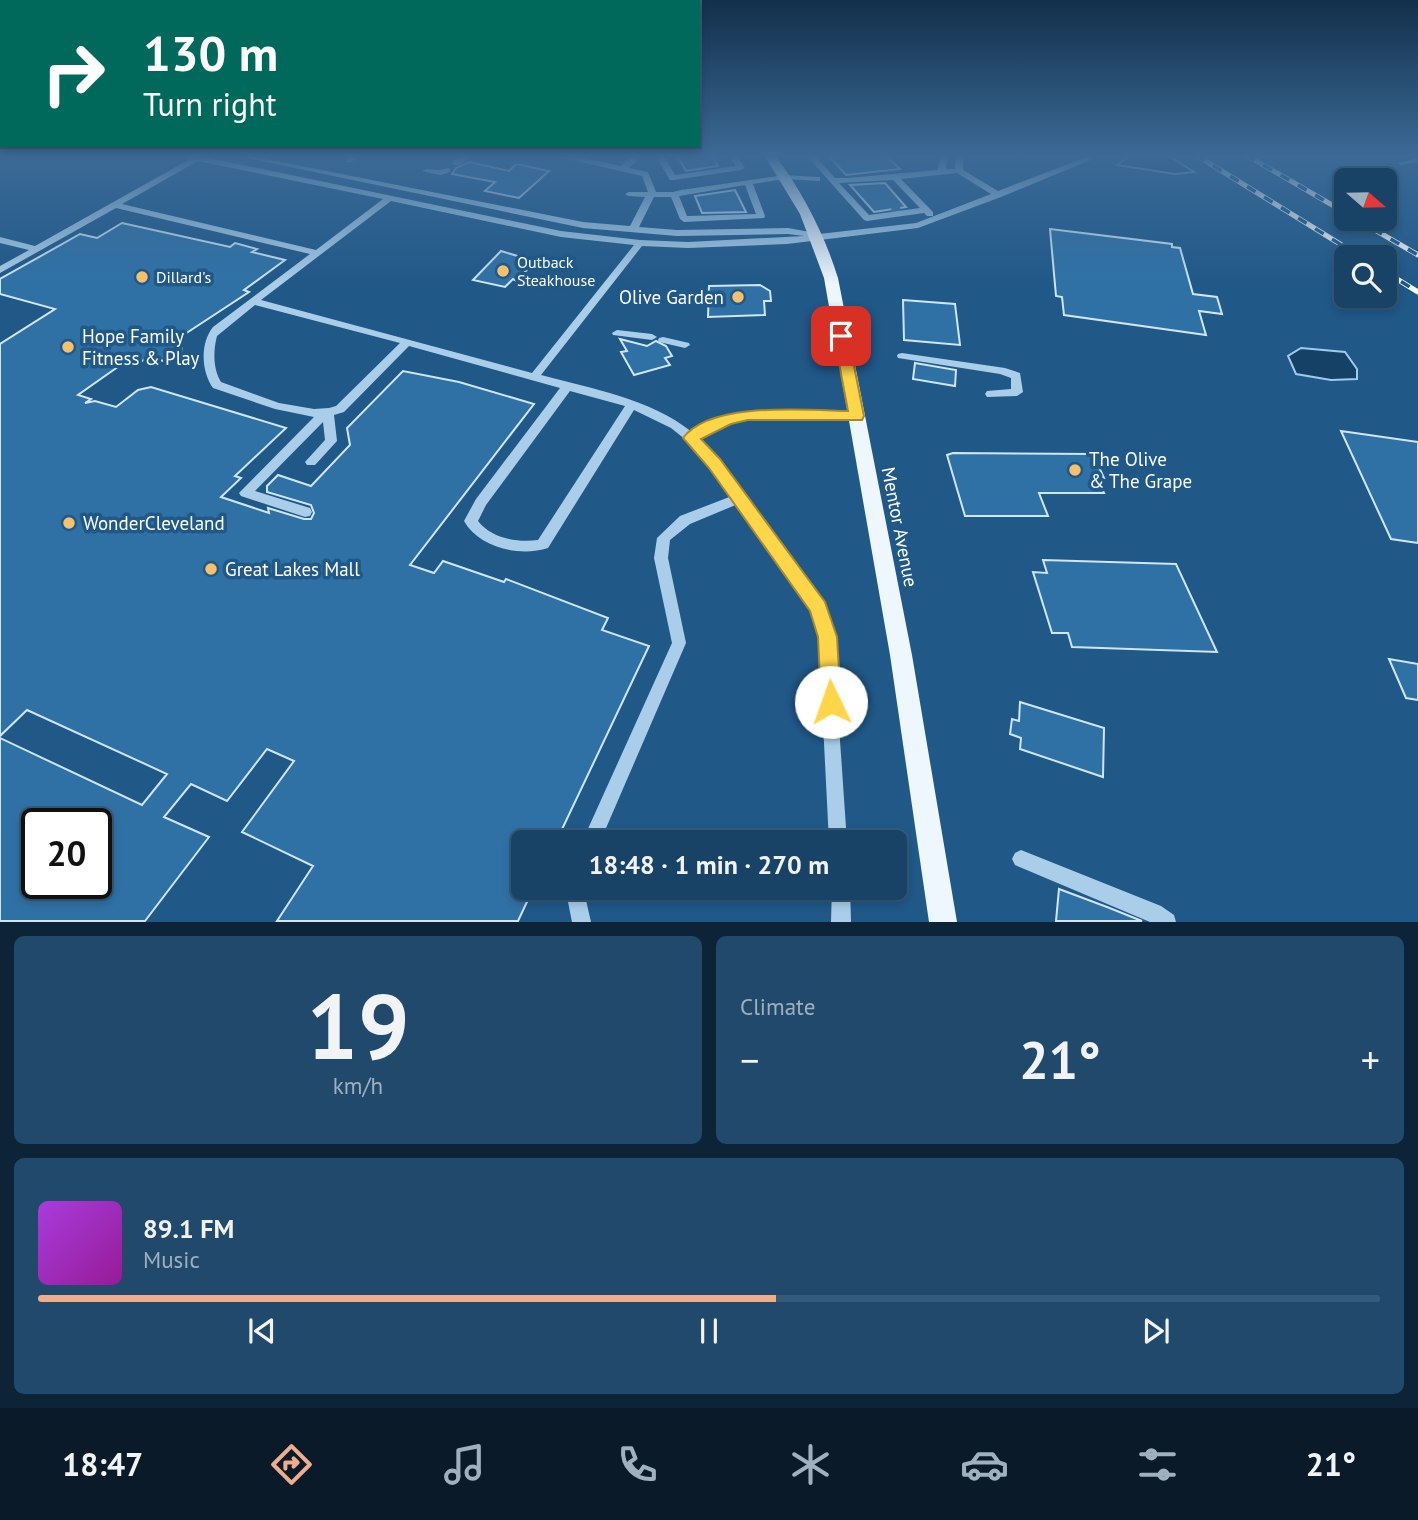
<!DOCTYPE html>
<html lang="en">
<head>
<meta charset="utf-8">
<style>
  body { margin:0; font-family:"PT Sans",sans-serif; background:#21496c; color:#f1f3f6; height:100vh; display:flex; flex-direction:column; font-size:26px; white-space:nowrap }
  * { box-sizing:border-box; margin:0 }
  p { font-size:23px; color:#9fb0bf }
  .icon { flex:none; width:38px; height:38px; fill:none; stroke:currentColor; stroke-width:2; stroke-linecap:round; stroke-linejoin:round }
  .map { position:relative; height:922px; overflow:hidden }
  .side { display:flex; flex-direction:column; gap:14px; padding:14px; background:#0d2438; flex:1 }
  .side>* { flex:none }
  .guide { position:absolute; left:0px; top:0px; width:700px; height:147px; box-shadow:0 4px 10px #0003,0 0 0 2px #365b7a; background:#00695c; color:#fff; overflow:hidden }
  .needle { width:46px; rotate:110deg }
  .buttons { position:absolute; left:1334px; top:168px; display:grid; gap:14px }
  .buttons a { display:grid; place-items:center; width:63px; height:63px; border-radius:10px; background:#184266; box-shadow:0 4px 10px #0003,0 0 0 2px #365b7a; font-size:35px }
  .speed { position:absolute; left:21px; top:808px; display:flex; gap:14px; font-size:35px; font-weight:700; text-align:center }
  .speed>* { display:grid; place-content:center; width:91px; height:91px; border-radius:50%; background:#184266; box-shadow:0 4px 10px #0003,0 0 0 2px #365b7a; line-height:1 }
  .speed .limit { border:4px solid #111; border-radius:10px; background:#fff; color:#111 }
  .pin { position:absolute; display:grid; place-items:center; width:60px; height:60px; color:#fff; margin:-30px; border-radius:14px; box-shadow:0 4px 10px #0006 }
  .me { position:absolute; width:77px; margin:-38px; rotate:357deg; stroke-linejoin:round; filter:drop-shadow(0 0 5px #0008) }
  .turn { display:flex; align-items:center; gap:24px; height:147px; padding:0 28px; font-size:32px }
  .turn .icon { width:91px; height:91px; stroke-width:2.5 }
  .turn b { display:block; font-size:49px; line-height:60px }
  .big { font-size:52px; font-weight:800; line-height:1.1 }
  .side .card { flex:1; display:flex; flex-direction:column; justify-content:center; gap:10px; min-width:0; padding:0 24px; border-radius:10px; background:#21496c }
  .side .dial { align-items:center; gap:0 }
  .dial b { font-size:91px; line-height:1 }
  .song { display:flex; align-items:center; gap:21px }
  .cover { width:84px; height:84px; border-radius:10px; background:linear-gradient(135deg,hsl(280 70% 55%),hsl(300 70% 35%)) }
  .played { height:7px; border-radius:4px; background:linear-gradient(90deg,#eead8d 55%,#365b7a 55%) }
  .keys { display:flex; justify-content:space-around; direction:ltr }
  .heat { display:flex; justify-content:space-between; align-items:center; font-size:38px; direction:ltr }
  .side .tiles { flex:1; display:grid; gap:14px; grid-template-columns:1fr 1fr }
  .card:last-child { grid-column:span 2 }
  .trip { position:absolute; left:511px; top:830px; width:396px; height:70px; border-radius:10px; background:#184266; box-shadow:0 4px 10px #0003,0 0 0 2px #365b7a; font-weight:800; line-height:70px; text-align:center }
  .dock { display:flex; height:112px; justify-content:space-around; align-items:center; background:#0a1a29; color:#9fb0bf }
  .dock .icon { width:49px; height:49px }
  .dock .selected { color:#eead8d }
  .dock b { font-size:32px; color:#f1f3f6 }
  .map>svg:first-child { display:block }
  .water { fill:#164167; stroke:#9ecaec; stroke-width:2 }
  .building { fill:#3071a5; stroke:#cfe6f8; stroke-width:2; fill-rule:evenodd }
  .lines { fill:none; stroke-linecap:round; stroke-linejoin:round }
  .minor-tunnel { stroke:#41719a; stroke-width:9; stroke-dasharray:9 4.5; stroke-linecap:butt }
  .minor { fill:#aaceea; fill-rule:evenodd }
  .major { fill:#eef6fe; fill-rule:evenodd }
  .rail-casing { stroke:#fff; stroke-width:5 }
  .rail { stroke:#205888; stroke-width:3.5; stroke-dasharray:10; stroke-linecap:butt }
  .route { fill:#ffd54a; stroke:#a68a30; stroke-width:2 }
  .poi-dot { fill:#f8c06b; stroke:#205888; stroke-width:2.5 }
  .labels { text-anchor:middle; stroke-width:7; stroke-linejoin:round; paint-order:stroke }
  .far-poi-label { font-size:16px; fill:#fff; stroke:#205888; text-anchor:start }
  .poi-label { font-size:19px; fill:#fff; stroke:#205888; text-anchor:start }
  .street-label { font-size:19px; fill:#fff; stroke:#205888 }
</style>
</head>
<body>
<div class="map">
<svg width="1418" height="922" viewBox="0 0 1418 922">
  <rect width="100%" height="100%" fill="#205888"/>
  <g class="water">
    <polygon points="1131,155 1167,155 1194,172 1175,174 1117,165"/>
    <polygon points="1301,348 1345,352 1357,369 1357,379 1331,380 1296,374 1288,356"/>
  </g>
  <g class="building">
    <polygon points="677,155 711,155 718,166 686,171"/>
    <polygon points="828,155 885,155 900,169 846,175"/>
    <polygon points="469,162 509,171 516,164 549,171 519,198 485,191 495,182 452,174 456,168"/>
    <polygon points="885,183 906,207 874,212 850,185"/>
    <polygon points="735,190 746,212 702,213 695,196"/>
    <path d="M 122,223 L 230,247 L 235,243 L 257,249 L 252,252 L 285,260 L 244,290 L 249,292 L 182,336 L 181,356 L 163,361 L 149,356 L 134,367 L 122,364 L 78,395 L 91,399 L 85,403 L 95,401 L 116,407 L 138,390 L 151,387 L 286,428 L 235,476 L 241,478 L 221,497 L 269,513 L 268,508 L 304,519 L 311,519 L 314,513 L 311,505 L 267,492 L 267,486 L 278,475 L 311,486 L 350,445 L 347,428 L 403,371 L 459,382 L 534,404 L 410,565 L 434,573 L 443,561 L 504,582 L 506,579 L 608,618 L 602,630 L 649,646 L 556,842 L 523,842 L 523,887 L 534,887 L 518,921 L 277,921 L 313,866 L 242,832 L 294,761 L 267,749 L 227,801 L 191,784 L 164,817 L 209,837 L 145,921 L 0,921 L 0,738 L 142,805 L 167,774 L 27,710 L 0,736 L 0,344 L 55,309 L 0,294 L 0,279 L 80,234 L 97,238 ZM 37,824 L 96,824 L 96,884 L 37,884 Z"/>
    <polygon points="1050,229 1172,244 1172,247 1180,248 1193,294 1217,297 1222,314 1199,311 1206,335 1064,315 1062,297 1056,296"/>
    <polygon points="501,251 531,260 527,264 531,265 517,281 513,279 505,287 473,280"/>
    <polygon points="760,285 770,291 771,301 764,301 765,315 708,317 709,286"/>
    <polygon points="903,300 955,304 960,345 904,340"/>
    <polygon points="620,339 647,346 656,341 666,346 672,356 665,358 670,365 634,375 621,352 627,351"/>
    <polygon points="915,363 956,370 955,386 913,379"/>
    <polygon points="1341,431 1418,442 1418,543 1391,539"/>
    <polygon points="953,453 1093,454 1104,478 1097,478 1104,493 1039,493 1048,516 965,516 947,455"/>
    <polygon points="1043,560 1176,564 1217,652 1072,647 1068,633 1052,633 1033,572 1047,573"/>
    <polygon points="1389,659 1418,664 1418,700 1406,698"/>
    <polygon points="1020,702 1104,728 1103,777 1020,749 1021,738 1010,734 1012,719 1019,721"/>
    <polygon points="1059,889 1107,907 1142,921 1056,921"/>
  </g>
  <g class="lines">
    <polyline class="minor-tunnel" points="892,212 901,210"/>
    <g class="minor">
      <path d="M 178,155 L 204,155 L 204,157 L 561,231 L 640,240 L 688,242 L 804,236 L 788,234 L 677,236 L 583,228 L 232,155 L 247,155 L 583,222 L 630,226 L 645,197 L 629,196 L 625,194 L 629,192 L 648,192 L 642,176 L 559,157 L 555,155 L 569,155 L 621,166 L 634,155 L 642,155 L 629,168 L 648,172 L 656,192 L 673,192 L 681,190 L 785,175 L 817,177 L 820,177 L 820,181 L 785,179 L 753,184 L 765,216 L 764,218 L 684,222 L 680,219 L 671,197 L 654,197 L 639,227 L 677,230 L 788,228 L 810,232 L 810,235 L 916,223 L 991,194 L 957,173 L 901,179 L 933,212 L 933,216 L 927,216 L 924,213 L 867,221 L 864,220 L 806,155 L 814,155 L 835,178 L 847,178 L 937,170 L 941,158 L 935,155 L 948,155 L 946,169 L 955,169 L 955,155 L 963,155 L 963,170 L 998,191 L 1092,155 L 1103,155 L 1001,197 L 918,228 L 787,244 L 688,248 L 642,246 L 541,375 C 592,389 649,398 692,432 L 740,412 L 861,413 L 863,416 L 857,420 L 741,420 L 699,438 L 719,460 L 816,593 L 832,624 L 847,842 L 829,842 L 818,624 L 806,601 L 738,504 L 690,524 L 670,540 L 668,558 L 686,643 L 600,842 L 582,842 L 672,643 L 654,558 L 657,538 L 680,516 L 732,496 L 696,448 L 671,428 L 634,410 L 548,548 C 520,557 479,548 464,521 L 476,499 L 560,388 L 409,346 L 344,412 L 334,415 L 337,441 L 315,465 L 307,465 L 305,462 L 325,440 L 323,422 L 255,491 L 310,508 L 312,512 L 310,516 L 305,517 L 241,496 L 239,493 L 314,417 L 275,409 L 213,388 C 201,371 200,343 213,327 L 310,254 L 116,208 L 0,273 L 0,266 L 29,250 L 0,243 L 0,237 L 35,246 L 190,159 ZM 198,161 L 383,199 L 316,250 L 122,204 ZM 893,180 L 920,208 L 869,215 L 839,183 ZM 745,185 L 756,214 L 687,216 L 679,196 ZM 391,201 L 561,237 L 634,245 L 532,373 L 261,300 ZM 255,305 L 400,343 L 336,406 L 329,408 L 314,409 L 279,403 L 221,382 C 213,369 213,351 217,336 ZM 570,391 L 625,406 L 538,540 C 517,543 491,538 478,521 L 486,505 Z"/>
      <polygon points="351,155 360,155 352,162 346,162 346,158"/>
      <polygon points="463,155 472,155 459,165 453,165 453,161"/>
      <polygon points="655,155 663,155 675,175 736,166 728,155 736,155 745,168 741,170 673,180 670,180"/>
      <polygon points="1418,158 1418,162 1401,165 1397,163"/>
      <polygon points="447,168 450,168 450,172 441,175 422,171 426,169 440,170"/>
      <polygon points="617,330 652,334 657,337 652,340 613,335 612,333"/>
      <polygon points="663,337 689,343 690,345 685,348 659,342 658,340 659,338"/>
      <polygon points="902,353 1005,368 1020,373 1023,392 1017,396 987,397 985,394 987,391 1011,389 1011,378 1000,374 898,358 897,356 898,354"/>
      <polygon points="1021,850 1161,906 1174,915 1176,922 1150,922 1015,865 1012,859 1015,853"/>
      <polygon points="565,887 583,887 591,922 572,922"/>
      <polygon points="832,887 850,887 851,922 831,922"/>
    </g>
    <path class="major" d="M 764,155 L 775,155 C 803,193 824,233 838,278 L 912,655 L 957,922 L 929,922 L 890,655 L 824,278 L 800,214 Z"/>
    <defs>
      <g id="rail">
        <polyline points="1196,155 1361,257"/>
        <polyline points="1246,155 1346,213"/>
        <polyline points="1356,219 1418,255"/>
        <polyline points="1384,271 1418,292"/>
      </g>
    </defs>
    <use href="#rail" class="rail-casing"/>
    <use href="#rail" class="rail"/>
  </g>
  <linearGradient id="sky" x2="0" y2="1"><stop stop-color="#12304b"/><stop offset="0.55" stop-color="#3c6a96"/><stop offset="1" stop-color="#3c6a96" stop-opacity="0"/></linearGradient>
  <rect width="1418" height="284" fill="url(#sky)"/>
  <path class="route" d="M 841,332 L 848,336 L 864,416 L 862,420 L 748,420 L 731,424 L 701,439 L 720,459 L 825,602 L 837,637 L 841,702 L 838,709 L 831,711 L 824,709 L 821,702 L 818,637 L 810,611 L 709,468 L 683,438 C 710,401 807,410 848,411 L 834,336 Z"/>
  <g class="poi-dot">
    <circle cx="503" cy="271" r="7"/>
    <circle cx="142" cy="277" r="7"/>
    <circle cx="738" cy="297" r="7"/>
    <circle cx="68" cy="347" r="7"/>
    <circle cx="1075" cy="470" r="7"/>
    <circle cx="69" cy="523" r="7"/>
    <circle cx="211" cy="569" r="7"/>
  </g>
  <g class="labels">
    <g class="far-poi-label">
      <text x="517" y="268">Outback<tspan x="517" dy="18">Steakhouse</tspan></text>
      <text x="156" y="283">Dillard's</text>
    </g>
    <g class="poi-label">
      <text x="724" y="304" text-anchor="end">Olive Garden</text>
      <text x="82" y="343">Hope Family<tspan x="82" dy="22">Fitness &amp; Play</tspan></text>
      <text x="1089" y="466">The Olive<tspan x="1089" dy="22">&amp; The Grape</tspan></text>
      <text x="83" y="530">WonderCleveland</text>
      <text x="225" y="576">Great Lakes Mall</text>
    </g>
    <g class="street-label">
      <text transform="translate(900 527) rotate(79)" y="7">Mentor Avenue</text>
    </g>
  </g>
</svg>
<div class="buttons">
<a><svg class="needle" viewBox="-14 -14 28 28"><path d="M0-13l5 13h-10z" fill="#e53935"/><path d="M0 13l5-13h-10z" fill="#9fb0bf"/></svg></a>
<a><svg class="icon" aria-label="search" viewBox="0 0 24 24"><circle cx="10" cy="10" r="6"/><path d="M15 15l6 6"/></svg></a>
</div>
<div class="speed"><div class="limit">20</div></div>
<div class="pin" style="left:841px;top:336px;background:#d93025"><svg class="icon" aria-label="arrive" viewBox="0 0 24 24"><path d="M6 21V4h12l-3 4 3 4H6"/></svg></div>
<svg class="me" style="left:831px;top:702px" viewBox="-20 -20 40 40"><circle r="19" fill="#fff"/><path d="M0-13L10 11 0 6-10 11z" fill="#ffd54a"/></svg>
<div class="trip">18:48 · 1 min · 270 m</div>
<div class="guide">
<div class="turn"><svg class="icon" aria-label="right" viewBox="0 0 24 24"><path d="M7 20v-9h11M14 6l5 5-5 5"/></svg><div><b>130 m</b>Turn right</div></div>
</div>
</div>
<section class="side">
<div class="tiles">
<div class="card dial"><b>19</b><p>km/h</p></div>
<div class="card"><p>Climate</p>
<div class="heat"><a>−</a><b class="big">21°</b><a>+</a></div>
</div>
<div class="card">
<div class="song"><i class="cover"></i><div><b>89.1 FM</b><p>Music</p></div></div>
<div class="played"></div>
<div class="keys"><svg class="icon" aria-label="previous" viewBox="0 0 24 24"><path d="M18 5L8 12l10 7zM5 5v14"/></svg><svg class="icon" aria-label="pause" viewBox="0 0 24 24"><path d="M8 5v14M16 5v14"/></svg><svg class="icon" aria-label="next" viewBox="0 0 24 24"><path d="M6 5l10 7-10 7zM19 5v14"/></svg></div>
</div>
</div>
</section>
<nav class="dock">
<b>18:47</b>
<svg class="icon selected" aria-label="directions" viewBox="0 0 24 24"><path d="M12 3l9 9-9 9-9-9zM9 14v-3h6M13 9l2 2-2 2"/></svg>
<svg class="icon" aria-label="music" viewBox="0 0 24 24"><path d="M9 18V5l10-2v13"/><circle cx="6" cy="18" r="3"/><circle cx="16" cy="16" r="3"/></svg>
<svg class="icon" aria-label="phone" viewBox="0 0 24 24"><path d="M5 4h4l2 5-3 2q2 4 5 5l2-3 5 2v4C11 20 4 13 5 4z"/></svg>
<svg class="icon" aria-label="climate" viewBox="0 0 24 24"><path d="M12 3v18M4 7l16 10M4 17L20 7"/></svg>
<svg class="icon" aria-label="car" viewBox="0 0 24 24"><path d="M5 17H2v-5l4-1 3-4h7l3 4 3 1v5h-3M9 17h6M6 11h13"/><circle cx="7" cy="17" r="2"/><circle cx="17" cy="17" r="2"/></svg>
<svg class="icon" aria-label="filters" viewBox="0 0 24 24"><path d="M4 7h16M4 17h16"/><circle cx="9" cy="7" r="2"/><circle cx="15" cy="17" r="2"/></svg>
<b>21°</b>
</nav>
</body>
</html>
